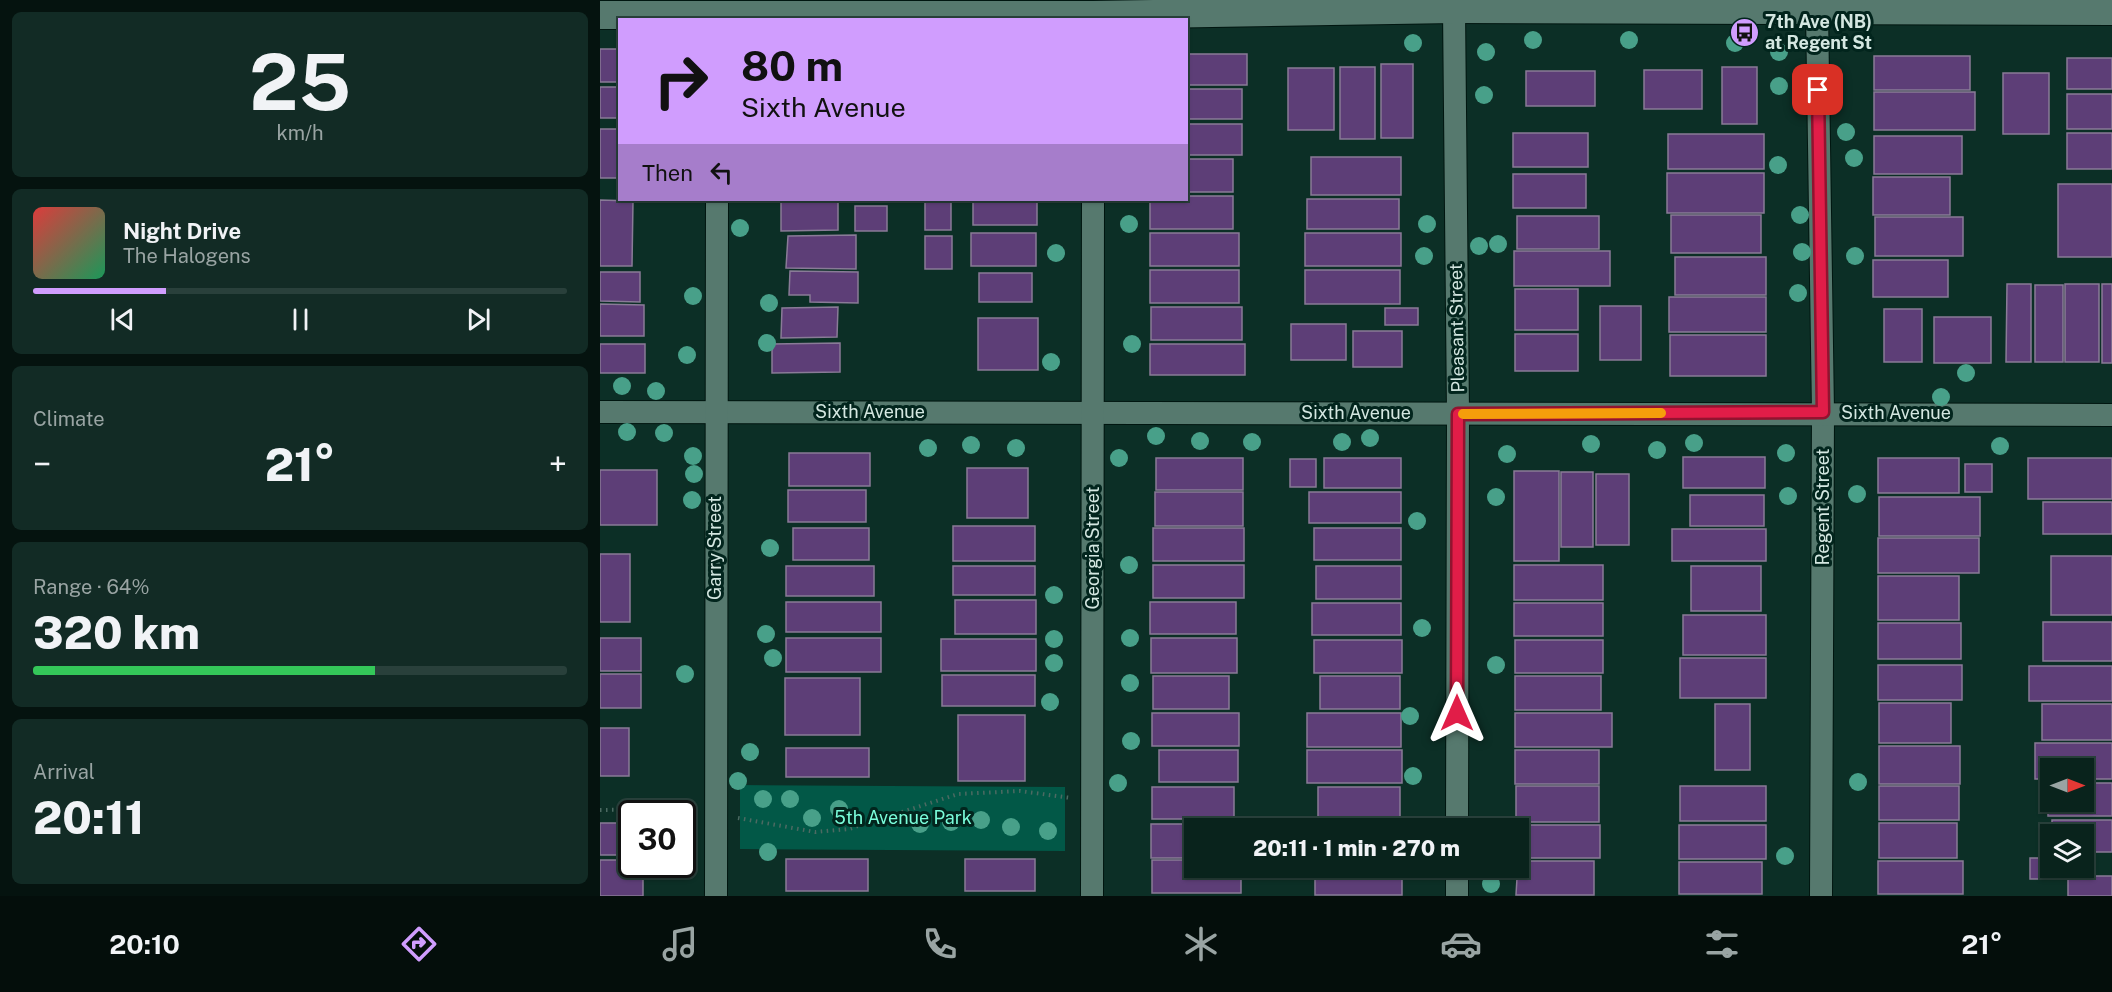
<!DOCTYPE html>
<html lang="en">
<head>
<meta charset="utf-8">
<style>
  body { margin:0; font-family:"Public Sans",sans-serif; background:#122b25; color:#f1f3f6; height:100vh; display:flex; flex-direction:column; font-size:22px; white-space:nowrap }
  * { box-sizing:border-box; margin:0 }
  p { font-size:20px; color:#99a4a3 }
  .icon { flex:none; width:33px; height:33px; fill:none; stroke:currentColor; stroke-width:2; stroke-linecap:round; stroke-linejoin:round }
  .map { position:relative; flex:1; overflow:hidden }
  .sheet { display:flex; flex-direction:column; gap:12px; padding:12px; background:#05130f; width:600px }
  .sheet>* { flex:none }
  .guide { position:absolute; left:18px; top:18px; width:570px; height:183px; border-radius:0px; box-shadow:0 2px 4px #0004,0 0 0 2px #29403b; background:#d09dfe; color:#111; overflow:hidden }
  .needle { width:39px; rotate:90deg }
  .controls { position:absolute; left:1440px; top:758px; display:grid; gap:12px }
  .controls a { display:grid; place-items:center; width:54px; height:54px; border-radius:0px; background:#09231c; box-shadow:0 2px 4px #0004,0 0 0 2px #29403b; font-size:30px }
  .speed { position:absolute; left:18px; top:800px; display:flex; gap:12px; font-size:30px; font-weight:700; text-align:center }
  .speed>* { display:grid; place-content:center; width:78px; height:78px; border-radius:50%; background:#09231c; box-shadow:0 2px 4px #0004,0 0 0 2px #29403b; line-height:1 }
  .speed .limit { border:3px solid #111; border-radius:9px; background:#fff; color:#111 }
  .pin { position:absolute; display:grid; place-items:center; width:51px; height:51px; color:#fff; margin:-26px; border-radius:12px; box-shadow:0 3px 9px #0006 }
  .me { position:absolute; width:66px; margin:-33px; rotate:0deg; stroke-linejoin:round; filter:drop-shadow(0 0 4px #0008) }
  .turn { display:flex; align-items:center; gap:21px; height:126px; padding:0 24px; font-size:27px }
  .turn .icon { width:78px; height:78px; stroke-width:2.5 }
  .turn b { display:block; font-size:42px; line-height:51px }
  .then { display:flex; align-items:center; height:57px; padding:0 24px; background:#0003; gap:12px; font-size:22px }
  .big { font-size:45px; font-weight:800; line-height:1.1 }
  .sheet .widget { flex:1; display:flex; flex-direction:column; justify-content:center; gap:9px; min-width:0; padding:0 21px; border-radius:9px; background:#122b25 }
  .sheet .dial { align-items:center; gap:0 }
  .dial b { font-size:78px; line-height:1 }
  .song { display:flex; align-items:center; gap:18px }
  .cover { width:72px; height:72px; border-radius:9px; background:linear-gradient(135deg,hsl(0 70% 55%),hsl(150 70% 35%)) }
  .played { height:6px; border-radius:3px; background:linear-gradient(90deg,#d09dfe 25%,#29403b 25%) }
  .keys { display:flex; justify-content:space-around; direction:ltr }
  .heat { display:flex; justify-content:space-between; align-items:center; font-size:33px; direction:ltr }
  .charge { height:9px; border-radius:4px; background:linear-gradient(90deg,#34c759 64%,#29403b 0) }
  .trip { position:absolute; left:584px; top:818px; width:345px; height:60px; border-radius:0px; background:#09231c; box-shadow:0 2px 4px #0004,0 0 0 2px #29403b; font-weight:800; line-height:60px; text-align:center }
  .menu { display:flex; height:96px; justify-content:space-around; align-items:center; background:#040e0b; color:#99a4a3 }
  .menu .icon { width:42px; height:42px }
  .menu .on { color:#d09dfe }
  .menu b { font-size:27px; color:#f1f3f6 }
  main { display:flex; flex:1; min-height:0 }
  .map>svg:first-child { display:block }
  .green { fill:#025847 }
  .building { fill:#5d3e77; stroke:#897b97; stroke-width:1.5 }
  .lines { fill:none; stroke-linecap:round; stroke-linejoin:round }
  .minor-casing { stroke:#001610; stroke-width:24 }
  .tertiary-casing { stroke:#001610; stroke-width:30 }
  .path { stroke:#4c6a62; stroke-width:4; stroke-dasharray:1.5 4.5; stroke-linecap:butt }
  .minor { stroke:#56796e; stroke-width:22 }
  .tertiary { stroke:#56796e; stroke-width:28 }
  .tree { fill:#48a089 }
  .route-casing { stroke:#92132f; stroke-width:15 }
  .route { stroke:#e11d48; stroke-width:10 }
  .slow { stroke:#f59e0b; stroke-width:10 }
  .labels { text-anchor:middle; stroke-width:6; stroke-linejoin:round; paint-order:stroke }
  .poi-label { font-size:18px; font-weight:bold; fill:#d4e7e1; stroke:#02251d; text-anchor:start }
  .street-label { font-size:18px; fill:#d4e7e1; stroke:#02251d }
  .park-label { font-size:18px; fill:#7afdda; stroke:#02251d }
</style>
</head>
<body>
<main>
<section class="sheet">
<div class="widget dial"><b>25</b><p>km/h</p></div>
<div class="widget">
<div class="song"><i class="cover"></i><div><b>Night Drive</b><p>The Halogens</p></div></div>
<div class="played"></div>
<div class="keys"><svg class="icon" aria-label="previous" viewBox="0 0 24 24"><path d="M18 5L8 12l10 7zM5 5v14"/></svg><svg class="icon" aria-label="pause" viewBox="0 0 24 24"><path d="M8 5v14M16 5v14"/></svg><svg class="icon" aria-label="next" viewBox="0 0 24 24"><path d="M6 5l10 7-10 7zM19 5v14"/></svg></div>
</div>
<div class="widget"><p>Climate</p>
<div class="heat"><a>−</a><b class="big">21°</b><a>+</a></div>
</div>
<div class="widget"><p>Range · 64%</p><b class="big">320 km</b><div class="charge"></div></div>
<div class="widget"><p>Arrival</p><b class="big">20:11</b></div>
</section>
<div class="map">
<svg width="1512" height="896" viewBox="0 0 1512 896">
  <rect width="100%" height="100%" fill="#0c2f26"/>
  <polygon class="green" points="140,785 465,787 465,851 140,849"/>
  <g class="building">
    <rect x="0" y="49" width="20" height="33"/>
    <rect x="586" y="54" width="61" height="31"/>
    <rect x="1274" y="56" width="96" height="34"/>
    <rect x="1467" y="58" width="45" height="31"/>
    <rect x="781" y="64" width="32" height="74"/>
    <rect x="740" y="67" width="35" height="72"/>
    <rect x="1122" y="67" width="35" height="57"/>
    <rect x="688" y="68" width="46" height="62"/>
    <rect x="1044" y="70" width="58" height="39"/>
    <rect x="926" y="71" width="69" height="35"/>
    <rect x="1403" y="73" width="46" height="61"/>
    <rect x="0" y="87" width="20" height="31"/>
    <rect x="586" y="89" width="56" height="30"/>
    <rect x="1274" y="92" width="101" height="38"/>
    <rect x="1467" y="94" width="45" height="35"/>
    <rect x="586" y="124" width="56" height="31"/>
    <rect x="0" y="129" width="20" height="49"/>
    <rect x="913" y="133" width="75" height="34"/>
    <rect x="1467" y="133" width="45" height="36"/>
    <rect x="1068" y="134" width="96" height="35"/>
    <rect x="1274" y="136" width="88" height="38"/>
    <rect x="711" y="157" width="90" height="38"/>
    <rect x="586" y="159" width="47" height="33"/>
    <rect x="1067" y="173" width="97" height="40"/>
    <rect x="913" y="174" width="73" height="34"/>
    <rect x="1273" y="177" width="77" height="38"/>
    <rect x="1458" y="184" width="54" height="73"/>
    <polygon points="586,196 633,196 633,229 550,229 550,200 586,200"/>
    <rect x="707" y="199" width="92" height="30"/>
    <polygon points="0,200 33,201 32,266 0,266"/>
    <rect x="325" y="200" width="26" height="30"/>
    <rect x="373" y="200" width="64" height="25"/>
    <polygon points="181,202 238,202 238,230 181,231"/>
    <rect x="255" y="206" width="32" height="25"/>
    <rect x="1071" y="215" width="90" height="38"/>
    <rect x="917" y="216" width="82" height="33"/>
    <rect x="1275" y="217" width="88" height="39"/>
    <rect x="371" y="233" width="65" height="33"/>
    <rect x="550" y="233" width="89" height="33"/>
    <rect x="705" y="233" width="96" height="33"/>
    <polygon points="256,235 256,269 186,268 188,236"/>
    <rect x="325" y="236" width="27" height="33"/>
    <rect x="914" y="251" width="96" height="35"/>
    <rect x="1075" y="257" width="91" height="38"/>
    <rect x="1273" y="260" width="75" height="37"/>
    <rect x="550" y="270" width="89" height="33"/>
    <rect x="705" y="270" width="95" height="34"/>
    <polygon points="190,271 258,272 258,303 210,302 210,295 189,295"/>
    <polygon points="0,272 40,272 40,302 0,301"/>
    <rect x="379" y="273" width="53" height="29"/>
    <polygon points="1407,284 1431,284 1431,362 1406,362"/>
    <rect x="1465" y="284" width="34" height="78"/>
    <rect x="1502" y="284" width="10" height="79"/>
    <rect x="1435" y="285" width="28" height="77"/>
    <rect x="915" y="289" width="63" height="41"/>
    <rect x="1069" y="297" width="97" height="35"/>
    <polygon points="0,304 44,305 44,336 0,336"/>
    <rect x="1000" y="306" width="41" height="54"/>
    <polygon points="238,307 237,337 181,338 182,308"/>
    <rect x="551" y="307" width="91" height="33"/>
    <rect x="785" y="308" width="33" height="17"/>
    <rect x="1284" y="309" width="38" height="53"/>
    <rect x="1334" y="317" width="57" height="46"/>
    <rect x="378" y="318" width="60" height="52"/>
    <rect x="691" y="324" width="55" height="36"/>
    <rect x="753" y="331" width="49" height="36"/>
    <rect x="915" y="334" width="63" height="37"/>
    <rect x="1070" y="335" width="96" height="41"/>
    <polygon points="240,343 240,372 172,373 172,344"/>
    <rect x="0" y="344" width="45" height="29"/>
    <rect x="550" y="344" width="95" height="31"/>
    <rect x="189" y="453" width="81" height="33"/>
    <rect x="1083" y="457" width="82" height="31"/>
    <rect x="556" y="458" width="87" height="32"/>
    <rect x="724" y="458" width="77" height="30"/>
    <rect x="1278" y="458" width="81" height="35"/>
    <rect x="1428" y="458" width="84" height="41"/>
    <rect x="690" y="459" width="26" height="28"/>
    <rect x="1365" y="464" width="27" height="28"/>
    <rect x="367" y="468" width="61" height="50"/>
    <rect x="0" y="470" width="57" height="55"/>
    <rect x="914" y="471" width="45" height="90"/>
    <rect x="961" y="472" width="32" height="75"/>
    <rect x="996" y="474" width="33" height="71"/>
    <rect x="188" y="490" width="78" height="32"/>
    <rect x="555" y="492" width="88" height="34"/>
    <rect x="709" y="492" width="92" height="31"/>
    <rect x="1090" y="495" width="74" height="31"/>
    <rect x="1279" y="497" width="101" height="39"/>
    <rect x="1443" y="502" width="69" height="32"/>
    <rect x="353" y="526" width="82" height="35"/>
    <rect x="193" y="528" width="76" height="32"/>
    <rect x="553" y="528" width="91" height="33"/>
    <rect x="714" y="528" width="87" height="32"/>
    <rect x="1072" y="529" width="94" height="32"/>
    <rect x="1278" y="538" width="101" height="35"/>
    <rect x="0" y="554" width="30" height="68"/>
    <rect x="1451" y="556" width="61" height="59"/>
    <rect x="553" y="565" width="91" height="33"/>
    <rect x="914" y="565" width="89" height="35"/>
    <rect x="186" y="566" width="88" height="30"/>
    <rect x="353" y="566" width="82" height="29"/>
    <rect x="716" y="566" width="85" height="33"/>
    <rect x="1091" y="566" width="70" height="45"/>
    <rect x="1278" y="576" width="81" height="44"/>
    <rect x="355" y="600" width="81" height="34"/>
    <rect x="186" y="602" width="95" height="30"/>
    <rect x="550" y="602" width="86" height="32"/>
    <rect x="712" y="603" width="89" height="32"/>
    <rect x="914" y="603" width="89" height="33"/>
    <rect x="1083" y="615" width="83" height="40"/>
    <rect x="1443" y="622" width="69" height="39"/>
    <rect x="1278" y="623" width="83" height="36"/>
    <rect x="0" y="638" width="41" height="33"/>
    <rect x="186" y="638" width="95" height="34"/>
    <rect x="551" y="638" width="86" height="35"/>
    <rect x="341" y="639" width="95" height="32"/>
    <rect x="714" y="640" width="88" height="33"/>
    <rect x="915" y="640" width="88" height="33"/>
    <rect x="1080" y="658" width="86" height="40"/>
    <rect x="1278" y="665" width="84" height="35"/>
    <rect x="1429" y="666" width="83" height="35"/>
    <rect x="0" y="674" width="41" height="34"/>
    <rect x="342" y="675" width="93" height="31"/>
    <rect x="553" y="676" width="76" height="33"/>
    <rect x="720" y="676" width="80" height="33"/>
    <rect x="915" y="676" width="86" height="34"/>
    <rect x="185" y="678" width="75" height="57"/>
    <rect x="1279" y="703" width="72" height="40"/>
    <rect x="1115" y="704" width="35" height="66"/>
    <rect x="1442" y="704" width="70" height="36"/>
    <rect x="552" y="713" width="87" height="33"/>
    <rect x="707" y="713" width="94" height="34"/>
    <rect x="915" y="713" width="97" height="34"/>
    <rect x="358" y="715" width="67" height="66"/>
    <rect x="0" y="728" width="29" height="48"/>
    <polygon points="1435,743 1512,743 1512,779 1484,779 1484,768 1450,768 1450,779 1435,779"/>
    <rect x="1279" y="746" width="81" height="38"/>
    <rect x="186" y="748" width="83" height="29"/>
    <rect x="559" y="750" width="79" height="32"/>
    <rect x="707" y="750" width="95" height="33"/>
    <rect x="915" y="750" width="84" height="34"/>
    <polygon points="1448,783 1450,783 1450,801 1484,801 1484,783 1512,783 1512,816 1448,816"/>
    <rect x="916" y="786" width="83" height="36"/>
    <rect x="1080" y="786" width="86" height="35"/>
    <rect x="1279" y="786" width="80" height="34"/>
    <rect x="552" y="787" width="82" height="32"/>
    <rect x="718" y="787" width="82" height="33"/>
    <polygon points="1452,820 1512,820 1512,852 1484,852 1484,834 1452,834"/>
    <rect x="0" y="823" width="32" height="32"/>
    <rect x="1279" y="823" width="78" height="35"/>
    <polygon points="551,824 635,824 635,828 594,828 594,858 551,858"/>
    <rect x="718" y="825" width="83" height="3"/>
    <polygon points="915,825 1000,825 1000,858 918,858 918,828"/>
    <rect x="1079" y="825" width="87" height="34"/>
    <polygon points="1430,858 1450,858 1450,867 1459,867 1459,879 1430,879"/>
    <rect x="186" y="859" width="82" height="32"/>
    <rect x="365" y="859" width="70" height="32"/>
    <polygon points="0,860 32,860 32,864 43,864 43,896 0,896"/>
    <polygon points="552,860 594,860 594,867 641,867 641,893 552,893"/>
    <polygon points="918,861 994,861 994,895 916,895"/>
    <rect x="1278" y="861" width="85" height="33"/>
    <rect x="1079" y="862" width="83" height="32"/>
    <rect x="715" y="867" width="87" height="28"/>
    <rect x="1468" y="876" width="44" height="20"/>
  </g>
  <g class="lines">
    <defs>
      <g id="minor">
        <polyline points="854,9 858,414 857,828"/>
        <polyline points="1217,10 1223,413 1221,896"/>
        <polyline points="0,412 1512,415"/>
        <polyline points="116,896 117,200"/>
        <polyline points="492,896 493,200"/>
        <polyline points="857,896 857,867"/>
      </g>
      <polyline id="tertiary" points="0,15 493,15 854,9 1512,11"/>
    </defs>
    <use href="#minor" class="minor-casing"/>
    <use href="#tertiary" class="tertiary-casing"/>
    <g class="path">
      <polyline points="0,810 77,809 95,812"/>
      <polyline points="138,818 215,832 249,829 358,794 420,791 471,798"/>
    </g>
    <use href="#minor" class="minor"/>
    <use href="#tertiary" class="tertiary"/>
  </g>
  <g class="tree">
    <circle cx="933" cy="40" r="9"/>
    <circle cx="1029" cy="40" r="9"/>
    <circle cx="813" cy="43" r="9"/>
    <circle cx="1135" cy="43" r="9"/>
    <circle cx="886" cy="52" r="9"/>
    <circle cx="1179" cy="52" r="9"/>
    <circle cx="1179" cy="86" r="9"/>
    <circle cx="884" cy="95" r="9"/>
    <circle cx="1246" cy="132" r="9"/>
    <circle cx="1254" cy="158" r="9"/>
    <circle cx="1178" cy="165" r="9"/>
    <circle cx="1200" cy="215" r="9"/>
    <circle cx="529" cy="224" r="9"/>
    <circle cx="827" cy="224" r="9"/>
    <circle cx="140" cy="228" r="9"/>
    <circle cx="898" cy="244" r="9"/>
    <circle cx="879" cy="246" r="9"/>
    <circle cx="1202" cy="252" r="9"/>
    <circle cx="456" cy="253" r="9"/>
    <circle cx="824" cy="256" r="9"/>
    <circle cx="1255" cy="256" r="9"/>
    <circle cx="1198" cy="293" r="9"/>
    <circle cx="93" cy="296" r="9"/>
    <circle cx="169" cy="303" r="9"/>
    <circle cx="167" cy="343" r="9"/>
    <circle cx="532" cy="344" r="9"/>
    <circle cx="87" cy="355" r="9"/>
    <circle cx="451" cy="362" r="9"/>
    <circle cx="1366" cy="373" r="9"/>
    <circle cx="22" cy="386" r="9"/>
    <circle cx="56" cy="391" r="9"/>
    <circle cx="1341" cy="397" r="9"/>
    <circle cx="27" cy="432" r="9"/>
    <circle cx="64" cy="433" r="9"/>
    <circle cx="556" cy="436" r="9"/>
    <circle cx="770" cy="438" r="9"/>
    <circle cx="600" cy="441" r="9"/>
    <circle cx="652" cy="442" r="9"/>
    <circle cx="742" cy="442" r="9"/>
    <circle cx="1094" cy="443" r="9"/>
    <circle cx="991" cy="444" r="9"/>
    <circle cx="371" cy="445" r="9"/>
    <circle cx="1400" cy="446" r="9"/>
    <circle cx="328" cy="448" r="9"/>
    <circle cx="416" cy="448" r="9"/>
    <circle cx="1057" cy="450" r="9"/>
    <circle cx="1186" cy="453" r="9"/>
    <circle cx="907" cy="454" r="9"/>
    <circle cx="93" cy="456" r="9"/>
    <circle cx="519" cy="458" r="9"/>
    <circle cx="94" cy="474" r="9"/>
    <circle cx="1257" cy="494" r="9"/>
    <circle cx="1188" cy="496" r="9"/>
    <circle cx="896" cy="497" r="9"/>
    <circle cx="92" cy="500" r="9"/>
    <circle cx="817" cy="521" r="9"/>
    <circle cx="170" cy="548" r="9"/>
    <circle cx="529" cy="565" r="9"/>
    <circle cx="454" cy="595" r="9"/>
    <circle cx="822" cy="628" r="9"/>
    <circle cx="166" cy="634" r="9"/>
    <circle cx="530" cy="638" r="9"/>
    <circle cx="454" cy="639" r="9"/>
    <circle cx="173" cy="658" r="9"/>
    <circle cx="454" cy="663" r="9"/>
    <circle cx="896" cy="665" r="9"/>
    <circle cx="85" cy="674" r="9"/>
    <circle cx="530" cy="683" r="9"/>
    <circle cx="450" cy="702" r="9"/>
    <circle cx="810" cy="716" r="9"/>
    <circle cx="531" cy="741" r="9"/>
    <circle cx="150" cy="752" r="9"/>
    <circle cx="813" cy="776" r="9"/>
    <circle cx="138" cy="781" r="9"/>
    <circle cx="1258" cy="782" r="9"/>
    <circle cx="518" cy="783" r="9"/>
    <circle cx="163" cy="799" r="9"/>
    <circle cx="190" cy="799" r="9"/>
    <circle cx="239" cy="809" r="9"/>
    <circle cx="212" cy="818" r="9"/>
    <circle cx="381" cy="820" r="9"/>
    <circle cx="351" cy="822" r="9"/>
    <circle cx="320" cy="824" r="9"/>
    <circle cx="411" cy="827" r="9"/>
    <circle cx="448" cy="831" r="9"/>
    <circle cx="168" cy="852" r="9"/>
    <circle cx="1185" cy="856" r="9"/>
    <circle cx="891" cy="884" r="9"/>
  </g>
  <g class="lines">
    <defs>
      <polyline id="route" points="857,713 858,414 1223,412 1218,90"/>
    </defs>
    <use href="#route" class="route-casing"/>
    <use href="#route" class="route"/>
    <polyline class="slow" points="863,414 1061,413"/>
  </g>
  <defs>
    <symbol id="bus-disc" viewBox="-11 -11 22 22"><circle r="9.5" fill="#d09dfe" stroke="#02251d"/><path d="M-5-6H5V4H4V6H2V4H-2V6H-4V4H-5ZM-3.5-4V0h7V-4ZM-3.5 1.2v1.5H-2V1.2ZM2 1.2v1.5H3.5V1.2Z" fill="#111"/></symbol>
  </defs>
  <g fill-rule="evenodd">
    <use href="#bus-disc" x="1128" y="16" width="33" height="33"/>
  </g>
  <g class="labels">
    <g class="poi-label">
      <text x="1165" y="28">7th Ave (NB)<tspan x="1165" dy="21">at Regent St</tspan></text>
    </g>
    <g class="street-label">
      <text transform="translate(857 328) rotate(-91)" y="6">Pleasant Street</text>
      <text x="270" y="418">Sixth Avenue</text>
      <text x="756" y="419">Sixth Avenue</text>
      <text x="1296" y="419">Sixth Avenue</text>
      <text transform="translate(1223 507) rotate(-90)" y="6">Regent Street</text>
      <text transform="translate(115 548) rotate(-90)" y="6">Garry Street</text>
      <text transform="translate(493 548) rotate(-90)" y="6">Georgia Street</text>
    </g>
    <g class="park-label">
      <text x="303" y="824">5th Avenue Park</text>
    </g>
  </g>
</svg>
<div class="controls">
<a><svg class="needle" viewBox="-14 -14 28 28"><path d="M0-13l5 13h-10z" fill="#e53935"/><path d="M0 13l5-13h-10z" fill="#99a4a3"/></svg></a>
<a><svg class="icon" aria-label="layers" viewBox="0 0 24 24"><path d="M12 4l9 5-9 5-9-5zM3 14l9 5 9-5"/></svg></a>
</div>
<div class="speed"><div class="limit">30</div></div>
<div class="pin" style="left:1218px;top:90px;background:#d93025"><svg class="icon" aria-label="arrive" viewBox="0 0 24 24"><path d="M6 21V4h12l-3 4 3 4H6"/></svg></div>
<svg class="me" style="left:857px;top:713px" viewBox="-20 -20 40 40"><path d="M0-17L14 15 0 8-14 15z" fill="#e11d48" stroke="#fff" stroke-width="4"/></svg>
<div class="trip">20:11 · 1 min · 270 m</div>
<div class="guide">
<div class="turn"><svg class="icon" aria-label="right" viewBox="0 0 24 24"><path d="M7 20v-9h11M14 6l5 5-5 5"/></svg><div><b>80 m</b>Sixth Avenue</div></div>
<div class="then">Then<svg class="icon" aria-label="left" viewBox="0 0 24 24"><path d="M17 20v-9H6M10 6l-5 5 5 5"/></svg></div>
</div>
</div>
</main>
<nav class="menu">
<b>20:10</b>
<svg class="icon on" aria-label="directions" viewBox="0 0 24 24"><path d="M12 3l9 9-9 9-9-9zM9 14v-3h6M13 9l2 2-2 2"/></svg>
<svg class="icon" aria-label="music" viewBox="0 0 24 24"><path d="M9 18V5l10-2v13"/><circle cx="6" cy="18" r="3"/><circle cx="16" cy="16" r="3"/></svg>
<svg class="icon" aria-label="phone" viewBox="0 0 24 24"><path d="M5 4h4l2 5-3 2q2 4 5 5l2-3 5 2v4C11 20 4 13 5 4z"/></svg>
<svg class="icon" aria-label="climate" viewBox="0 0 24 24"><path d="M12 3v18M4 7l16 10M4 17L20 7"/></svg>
<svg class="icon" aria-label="car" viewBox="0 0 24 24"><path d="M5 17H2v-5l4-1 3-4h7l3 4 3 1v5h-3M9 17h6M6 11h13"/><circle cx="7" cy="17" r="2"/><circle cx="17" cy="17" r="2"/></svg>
<svg class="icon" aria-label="filters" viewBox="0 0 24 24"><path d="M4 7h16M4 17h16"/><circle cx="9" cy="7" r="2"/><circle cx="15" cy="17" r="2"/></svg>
<b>21°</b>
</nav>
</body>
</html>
